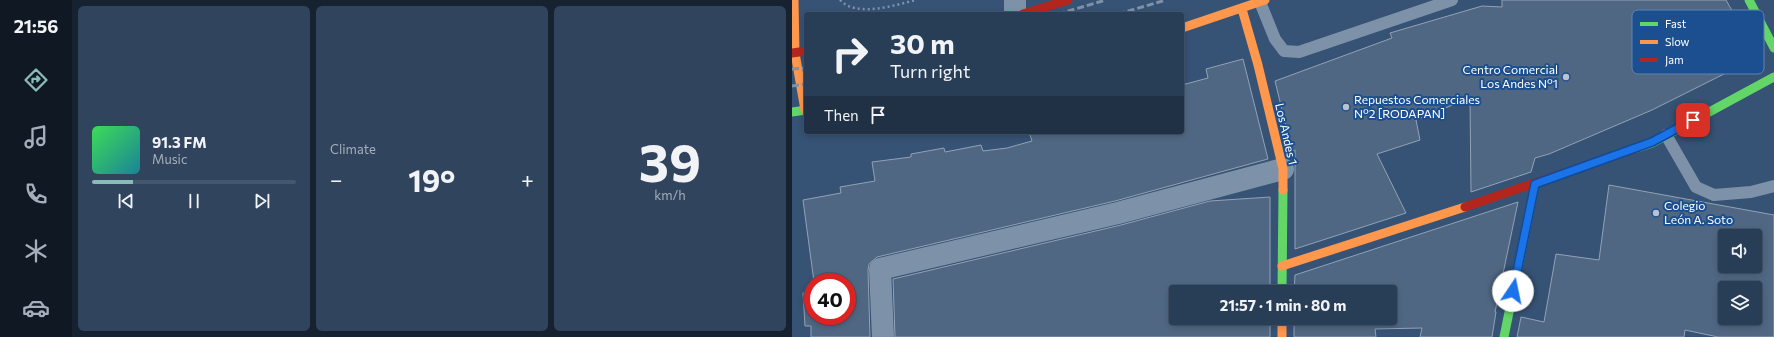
<!DOCTYPE html>
<html lang="en">
<head>
<meta charset="utf-8">
<style>
  body { margin:0; font-family:Commissioner,sans-serif; background:#30455d; color:#f1f3f6; height:100vh; display:flex; flex-direction:column; font-size:15px; white-space:nowrap }
  * { box-sizing:border-box; margin:0 }
  p { font-size:13px; color:#a5aeba }
  .icon { flex:none; width:22px; height:22px; fill:none; stroke:currentColor; stroke-width:2; stroke-linecap:round; stroke-linejoin:round }
  .map { position:relative; flex:1; overflow:hidden }
  .details { display:flex; flex-direction:column; gap:6px; padding:6px; background:#162230; width:720px }
  .details>* { flex:none }
  .guide { position:absolute; left:12px; top:12px; width:380px; height:122px; border-radius:4px; box-shadow:0 2px 6px #0003,0 0 0 1px #44576d; background:#283e57; color:#f1f3f6; overflow:hidden }
  .controls { position:absolute; left:926px; top:229px; display:grid; gap:8px }
  .controls a { display:grid; place-items:center; width:44px; height:44px; border-radius:4px; background:#283e57; box-shadow:0 2px 6px #0003,0 0 0 1px #44576d; font-size:20px }
  .speed { position:absolute; left:12px; top:273px; display:flex; gap:8px; font-size:20px; font-weight:700; text-align:center }
  .speed>* { display:grid; place-content:center; width:52px; height:52px; border-radius:50%; background:#283e57; box-shadow:0 2px 6px #0003,0 0 0 1px #44576d; line-height:1 }
  .speed .limit { border:6px solid #d22; background:#fff; color:#111 }
  .pin { position:absolute; display:grid; place-items:center; width:34px; height:34px; color:#fff; margin:-17px; border-radius:8px; box-shadow:0 2px 6px #0006 }
  .me { position:absolute; width:44px; margin:-22px; rotate:11deg; stroke-linejoin:round; filter:drop-shadow(0 0 3px #0008) }
  .turn { display:flex; align-items:center; gap:14px; height:84px; padding:0 20px; font-size:18px }
  .turn .icon { width:52px; height:52px; stroke-width:2.5 }
  .turn b { display:block; font-size:28px; line-height:34px }
  .then { display:flex; align-items:center; height:38px; padding:0 20px; background:#0003; gap:8px; font-size:15px }
  .big { font-size:30px; font-weight:700; line-height:1.1 }
  .details .card { flex:1; display:flex; flex-direction:column; justify-content:center; gap:6px; min-width:0; padding:0 14px; border-radius:6px; background:#30455d }
  .details .dial { align-items:center; gap:0 }
  .dial b { font-size:52px; line-height:1 }
  .song { display:flex; align-items:center; gap:12px }
  .cover { width:48px; height:48px; border-radius:6px; background:linear-gradient(135deg,hsl(130 70% 55%),hsl(190 70% 35%)) }
  .played { height:4px; border-radius:2px; background:linear-gradient(90deg,#8bbbb9 20%,#44576d 20%) }
  .keys { display:flex; justify-content:space-around; direction:ltr }
  .heat { display:flex; justify-content:space-between; align-items:center; font-size:22px; direction:ltr }
  .details .tiles { flex:1; display:grid; gap:6px; grid-template-columns:repeat(3,1fr) }
  .trip { position:absolute; left:377px; top:285px; width:228px; height:40px; border-radius:4px; background:#283e57; box-shadow:0 2px 6px #0003,0 0 0 1px #44576d; font-weight:700; line-height:40px; text-align:center }
  main { display:flex; flex:1; min-height:0 }
  .tabs { display:flex; flex-direction:column; width:72px; justify-content:space-around; align-items:center; background:#101923; color:#a5aeba }
  .tabs .icon { width:28px; height:28px }
  .tabs .current { color:#8bbbb9 }
  .tabs b { font-size:18px; color:#f1f3f6 }
  .map>svg:first-child { display:block }
  .building { fill:#506783; stroke:#92a2b6; fill-rule:evenodd }
  .lines { fill:none; stroke-linecap:round; stroke-linejoin:round }
  .path { stroke:#7d92a8; stroke-width:2.5; stroke-dasharray:2 3; stroke-linecap:butt }
  .lane { stroke:#7d92a8; stroke-width:12 }
  .street { stroke:#7d92a8; stroke-width:22 }
  .fast { stroke:#63d668; stroke-width:9 }
  .slow { stroke:#ff974d; stroke-width:9 }
  .jam { stroke:#b3261e; stroke-width:9 }
  .rail { stroke:#7e92a7; stroke-width:3; stroke-dasharray:7 3; stroke-linecap:butt }
  .route-casing { stroke:#114b97; stroke-width:10 }
  .route { stroke:#1a73e8; stroke-width:7 }
  .poi-dot { fill:#b9c2ce; stroke:#1b4f8f; stroke-width:1.5 }
  .labels { text-anchor:middle; stroke-width:4; stroke-linejoin:round; paint-order:stroke }
  .poi-label { font-size:12px; fill:#fff; stroke:#1b4f8f; text-anchor:start }
  .street-label { font-size:12px; fill:#fff; stroke:#1b4f8f }
  .key { fill:#1b4f8f; stroke:#5f84b1; stroke-width:1 }
  .key-label { font-size:11px; fill:#fff }
</style>
</head>
<body>
<main>
<nav class="tabs">
<b>21:56</b>
<svg class="icon current" aria-label="directions" viewBox="0 0 24 24"><path d="M12 3l9 9-9 9-9-9zM9 14v-3h6M13 9l2 2-2 2"/></svg>
<svg class="icon" aria-label="music" viewBox="0 0 24 24"><path d="M9 18V5l10-2v13"/><circle cx="6" cy="18" r="3"/><circle cx="16" cy="16" r="3"/></svg>
<svg class="icon" aria-label="phone" viewBox="0 0 24 24"><path d="M5 4h4l2 5-3 2q2 4 5 5l2-3 5 2v4C11 20 4 13 5 4z"/></svg>
<svg class="icon" aria-label="climate" viewBox="0 0 24 24"><path d="M12 3v18M4 7l16 10M4 17L20 7"/></svg>
<svg class="icon" aria-label="car" viewBox="0 0 24 24"><path d="M5 17H2v-5l4-1 3-4h7l3 4 3 1v5h-3M9 17h6M6 11h13"/><circle cx="7" cy="17" r="2"/><circle cx="17" cy="17" r="2"/></svg>
</nav>
<section class="details">
<div class="tiles">
<div class="card">
<div class="song"><i class="cover"></i><div><b>91.3 FM</b><p>Music</p></div></div>
<div class="played"></div>
<div class="keys"><svg class="icon" aria-label="previous" viewBox="0 0 24 24"><path d="M18 5L8 12l10 7zM5 5v14"/></svg><svg class="icon" aria-label="pause" viewBox="0 0 24 24"><path d="M8 5v14M16 5v14"/></svg><svg class="icon" aria-label="next" viewBox="0 0 24 24"><path d="M6 5l10 7-10 7zM19 5v14"/></svg></div>
</div>
<div class="card"><p>Climate</p>
<div class="heat"><a>−</a><b class="big">19°</b><a>+</a></div>
</div>
<div class="card dial"><b>39</b><p>km/h</p></div>
</div>
</section>
<div class="map">
<svg width="982" height="337" viewBox="0 0 982 337">
  <rect width="100%" height="100%" fill="#365274"/>
  <g class="building">
    <polygon points="710,0 934,0 966,57 860,110 757,154 743,158 739,172 679,192 678,98 624,120 628,140 585,154 614,213 503,249 503,150 500,151 483,81 600,38 598,33 690,6 710,7"/>
    <polygon points="451,59 476,159 323,201 85,257 77,264 76,270 78,337 19,337 19,326 13,326 11,293 21,292 21,316 55,316 55,282 22,282 11,200 49,193 48,187 83,181 80,162 119,157 119,154 152,148 153,152 189,145 191,151 215,148 240,141 237,132 390,132 390,85 416,78 414,69"/>
    <path d="M 817,185 L 982,215 L 982,337 L 926,337 L 893,330 L 892,337 L 725,337 L 729,317 L 752,322 L 764,254 L 807,260 ZM 933,236 L 963,236 L 963,266 L 933,266 ZM 933,288 L 963,288 L 963,318 L 933,318 Z"/>
    <polygon points="478,197 478,292 384,292 384,318 478,318 478,337 103,337 101,279 329,225 418,201"/>
    <polygon points="726,202 703,312 704,312 700,337 628,337 630,328 583,329 584,337 502,337 502,318 598,318 598,292 502,292 503,275"/>
  </g>
  <g class="lines">
    <path class="path" d="M 48,0 C 65,18 103,5 124,0"/>
    <g class="lane">
      <polyline points="468,2 483,39 492,51 507,52 660,0"/>
      <polyline points="874,135 904,187 922,195 959,192 982,186"/>
    </g>
    <g class="street">
      <polyline points="223,0 223,14"/>
      <polyline points="91,337 88,269 326,213 491,169"/>
    </g>
    <g class="fast">
      <polyline points="957,0 982,48"/>
      <polyline points="0,112 14,110"/>
      <polyline points="845,148 860,143 982,77"/>
      <polyline points="490,292 491,190"/>
      <polyline points="712,337 743,184"/>
    </g>
    <g class="slow">
      <polyline points="2,0 3,53 13,110"/>
      <polyline points="450,9 466,65 491,169 491,190"/>
      <polyline points="390,28 473,0"/>
      <polyline points="490,266 673,207"/>
      <polyline points="490,318 490,337"/>
    </g>
    <g class="jam">
      <polyline points="231,14 276,0"/>
      <polyline points="0,53 14,51"/>
      <polyline points="673,207 845,148"/>
    </g>
    <g class="rail">
      <polyline points="266,14 314,0"/>
      <polyline points="326,14 374,0"/>
      <polyline points="0,69 14,68"/>
      <polyline points="0,86 14,84"/>
    </g>
  </g>
  <g class="lines">
    <defs>
      <polyline id="route" points="721,291 743,184 860,142 901,120"/>
    </defs>
    <use href="#route" class="route-casing"/>
    <use href="#route" class="route"/>
  </g>
  <g class="poi-dot">
    <circle cx="774" cy="77" r="4"/>
    <circle cx="554" cy="107" r="4"/>
    <circle cx="864" cy="213" r="4"/>
  </g>
  <g class="labels">
    <g class="poi-label">
      <text x="766" y="74" text-anchor="end">Centro Comercial<tspan x="766" dy="14">Los Andes N°1</tspan></text>
      <text x="562" y="104">Repuestos Comerciales<tspan x="562" dy="14">N°2 [RODAPAN]</tspan></text>
      <text x="872" y="210">Colegio<tspan x="872" dy="14">León A. Soto</tspan></text>
    </g>
    <g class="street-label">
      <text transform="translate(494 134) rotate(77)" y="4">Los Andes 1</text>
    </g>
  </g>
  <rect x="840" y="10" width="132" height="64" rx="6" class="key"/>
  <rect x="848" y="22" width="18" height="4" fill="#63d668"/>
  <rect x="848" y="40" width="18" height="4" fill="#ff974d"/>
  <rect x="848" y="58" width="18" height="4" fill="#b3261e"/>
  <g class="key-label">
    <text x="873" y="28">Fast</text>
    <text x="873" y="46">Slow</text>
    <text x="873" y="64">Jam</text>
  </g>
</svg>
<div class="controls">
<a><svg class="icon" aria-label="sound" viewBox="0 0 24 24"><path d="M4 9h4l5-4v14l-5-4H4zM17 9q2 3 0 6"/></svg></a>
<a><svg class="icon" aria-label="layers" viewBox="0 0 24 24"><path d="M12 4l9 5-9 5-9-5zM3 14l9 5 9-5"/></svg></a>
</div>
<div class="speed"><div class="limit">40</div></div>
<div class="pin" style="left:901px;top:120px;background:#d93025"><svg class="icon" aria-label="arrive" viewBox="0 0 24 24"><path d="M6 21V4h12l-3 4 3 4H6"/></svg></div>
<svg class="me" style="left:721px;top:291px" viewBox="-20 -20 40 40"><circle r="19" fill="#fff"/><path d="M0-13L10 11 0 6-10 11z" fill="#1a73e8"/></svg>
<div class="trip">21:57 · 1 min · 80 m</div>
<div class="guide">
<div class="turn"><svg class="icon" aria-label="right" viewBox="0 0 24 24"><path d="M7 20v-9h11M14 6l5 5-5 5"/></svg><div><b>30 m</b>Turn right</div></div>
<div class="then">Then<svg class="icon" aria-label="arrive" viewBox="0 0 24 24"><path d="M6 21V4h12l-3 4 3 4H6"/></svg></div>
</div>
</div>
</main>
</body>
</html>
